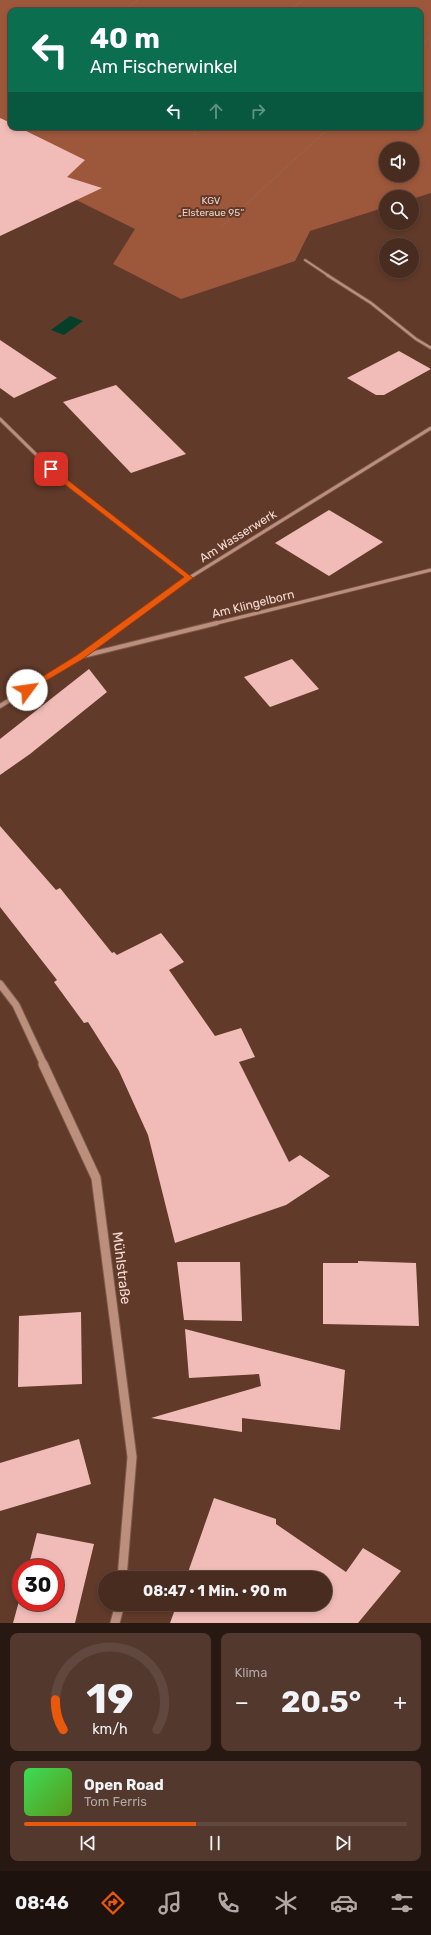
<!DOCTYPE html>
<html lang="de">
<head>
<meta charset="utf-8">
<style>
  body { margin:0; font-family:Rubik,sans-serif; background:#53382d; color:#f1f3f6; height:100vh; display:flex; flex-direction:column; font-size:15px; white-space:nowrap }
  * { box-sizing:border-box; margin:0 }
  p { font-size:13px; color:#b1a7a5 }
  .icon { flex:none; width:22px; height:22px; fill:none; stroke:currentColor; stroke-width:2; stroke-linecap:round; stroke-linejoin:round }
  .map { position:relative; height:1623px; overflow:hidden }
  .sheet { display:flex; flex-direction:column; gap:10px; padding:10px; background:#281812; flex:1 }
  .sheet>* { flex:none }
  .guide { position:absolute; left:8px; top:8px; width:415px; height:122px; border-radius:8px; box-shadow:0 2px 6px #0003,0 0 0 1px #61483e; background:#0b6e4f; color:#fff; overflow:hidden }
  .buttons { position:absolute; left:379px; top:142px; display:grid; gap:8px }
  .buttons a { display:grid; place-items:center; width:40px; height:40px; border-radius:50%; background:#492c20; box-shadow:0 2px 6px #0003,0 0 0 1px #61483e; font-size:20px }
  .speed { position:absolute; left:12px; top:1559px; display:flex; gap:8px; font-size:20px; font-weight:700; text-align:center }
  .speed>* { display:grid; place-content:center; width:52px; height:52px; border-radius:50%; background:#492c20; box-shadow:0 2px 6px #0003,0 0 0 1px #61483e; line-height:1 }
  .speed .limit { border:6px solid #d22; background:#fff; color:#111 }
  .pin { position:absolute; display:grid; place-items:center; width:34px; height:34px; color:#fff; margin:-17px; border-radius:8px; box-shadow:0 2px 6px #0006 }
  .me { position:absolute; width:44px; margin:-22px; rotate:59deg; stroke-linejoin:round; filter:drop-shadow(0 0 3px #0008) }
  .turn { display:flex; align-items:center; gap:14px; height:84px; padding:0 16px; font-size:18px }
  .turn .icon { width:52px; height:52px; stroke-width:2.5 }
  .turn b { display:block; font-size:28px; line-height:34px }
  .lanes { display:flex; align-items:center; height:38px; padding:0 16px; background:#0003; justify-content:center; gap:20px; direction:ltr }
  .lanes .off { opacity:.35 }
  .big { font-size:30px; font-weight:700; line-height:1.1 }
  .sheet .tile { flex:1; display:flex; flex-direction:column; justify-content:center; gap:6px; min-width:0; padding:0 14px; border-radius:8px; background:#53382d }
  .sheet .dial { align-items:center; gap:0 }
  .dial svg { height:104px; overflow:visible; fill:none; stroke:#61483e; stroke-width:7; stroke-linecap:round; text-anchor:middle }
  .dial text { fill:#f1f3f6; stroke:none }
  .song { display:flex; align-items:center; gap:12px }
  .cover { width:48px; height:48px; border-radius:6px; background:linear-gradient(135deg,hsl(130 70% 55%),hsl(90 70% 35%)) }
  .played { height:4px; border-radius:2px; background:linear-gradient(90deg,#ea580c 45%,#61483e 45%) }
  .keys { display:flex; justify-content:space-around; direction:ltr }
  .heat { display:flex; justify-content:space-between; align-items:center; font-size:22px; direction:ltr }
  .sheet .tiles { flex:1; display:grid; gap:10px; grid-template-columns:1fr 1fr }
  .tile:last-child { grid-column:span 2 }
  .trip { position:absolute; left:98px; top:1571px; width:234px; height:40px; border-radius:20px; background:#492c20; box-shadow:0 2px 6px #0003,0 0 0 1px #61483e; font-weight:700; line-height:40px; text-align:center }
  .dock { display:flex; height:64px; justify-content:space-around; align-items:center; background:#1d120d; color:#b1a7a5 }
  .dock .icon { width:28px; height:28px }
  .dock .current { color:#ea580c }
  .dock b { font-size:18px; color:#f1f3f6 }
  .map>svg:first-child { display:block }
  .green { fill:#9d583b; fill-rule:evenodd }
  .water { fill:#053f2a }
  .building { fill:#f1bcb8 }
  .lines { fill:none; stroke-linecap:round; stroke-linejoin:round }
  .service-far1-casing { stroke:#7a594b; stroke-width:3.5 }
  .service-casing { stroke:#7a594b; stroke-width:4 }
  .minor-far1-casing { stroke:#7a594b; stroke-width:4.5 }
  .minor-casing { stroke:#7a594b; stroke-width:6 }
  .tertiary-far1-casing { stroke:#7a594b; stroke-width:9 }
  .tertiary-casing { stroke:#7a594b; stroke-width:11 }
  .path { stroke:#967466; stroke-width:1.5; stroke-dasharray:0.5 2; stroke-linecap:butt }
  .service-far1 { stroke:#bc8e7c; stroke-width:2 }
  .service { stroke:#bc8e7c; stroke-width:2.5 }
  .minor-far1 { stroke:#bc8e7c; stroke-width:3 }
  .minor { stroke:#bc8e7c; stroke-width:4 }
  .tertiary-far1 { stroke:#bc8e7c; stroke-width:7 }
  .tertiary { stroke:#bc8e7c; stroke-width:9 }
  .route { fill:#ea580c; stroke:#983908 }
  .labels { text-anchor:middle; stroke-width:4; stroke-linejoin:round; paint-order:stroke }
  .far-park-label { font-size:10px; fill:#f1d2c5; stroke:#613a2a }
  .street-label { font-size:12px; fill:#f5dcd2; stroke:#613a2a }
  .near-street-label { font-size:14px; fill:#f5dcd2; stroke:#613a2a }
</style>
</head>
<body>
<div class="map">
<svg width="431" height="1623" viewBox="0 0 431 1623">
  <rect width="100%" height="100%" fill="#613a2a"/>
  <path class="green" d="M 0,0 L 431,0 L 431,193 L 412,199 L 412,197 L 386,197 L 386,207 L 310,231 L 295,261 L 181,299 L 113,264 L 135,229 L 56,190 L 0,159 ZM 11,11 L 420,11 L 420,127 L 11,127 ZM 386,149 L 412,149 L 412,175 L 386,175 Z"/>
  <polygon class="water" points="70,316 83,321 64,335 51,330"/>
  <g class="building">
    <polygon points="0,118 11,123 11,127 18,127 85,160 67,177 102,188 0,236"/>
    <polygon points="0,340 57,378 14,398 0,388"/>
    <polygon points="399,351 431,369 384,395 376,395 347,378"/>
    <polygon points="116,385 186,454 131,473 63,402"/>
    <polygon points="329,510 383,542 329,576 275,543"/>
    <polygon points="292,659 319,689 270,707 244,677"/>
    <polygon points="89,669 107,692 30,754 0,775 0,739"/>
    <polygon points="0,826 56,890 60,888 112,953 114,952 117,955 161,933 184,962 169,970 215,1036 241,1028 255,1057 239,1062 289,1162 300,1155 330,1176 286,1205 175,1243 148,1135 119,1071 88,1022 84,1023 54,982 57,980 0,907"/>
    <polygon points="358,1261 416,1263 419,1326 323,1324 323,1263 358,1263"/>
    <polygon points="177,1262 240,1262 242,1321 184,1320"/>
    <polygon points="81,1312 82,1384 18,1387 19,1316"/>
    <polygon points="185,1329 345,1370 340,1430 242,1418 242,1432 151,1418 261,1386 259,1374 189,1378"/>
    <polygon points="79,1439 91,1484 0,1511 0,1463"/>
    <polygon points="214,1498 276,1519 276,1524 346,1572 363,1548 401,1571 358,1623 170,1623 177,1604 325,1604 325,1578 186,1578"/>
    <polygon points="37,1533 94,1544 75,1623 13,1623 21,1594 21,1602 55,1602 55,1568 28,1568"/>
  </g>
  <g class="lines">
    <defs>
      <polyline id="service-far1" points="305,260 329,276"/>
      <polyline id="service" points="327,275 371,303 416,339 431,348"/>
      <g id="minor-far1">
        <polyline points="0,419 61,479 189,578"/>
        <polyline points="126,624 189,578 431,428"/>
        <polyline points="213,624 431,570"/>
      </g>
      <g id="minor">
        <polyline points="83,656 217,623"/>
        <polyline points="0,706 80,657 127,623"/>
      </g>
      <polyline id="tertiary-far1" points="0,984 16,1005 44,1065"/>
      <g id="tertiary">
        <polyline points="43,1064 96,1178 132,1457 122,1578"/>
        <polyline points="115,1623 120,1604"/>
      </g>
    </defs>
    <use href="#service-far1" class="service-far1-casing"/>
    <use href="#service" class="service-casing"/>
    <use href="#minor-far1" class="minor-far1-casing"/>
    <use href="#minor" class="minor-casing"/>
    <use href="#tertiary-far1" class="tertiary-far1-casing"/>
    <use href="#tertiary" class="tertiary-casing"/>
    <g class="path">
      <polyline points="122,11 138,0"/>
      <polyline points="289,11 303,0"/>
      <polyline points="420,46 431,36"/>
      <polyline points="194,135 197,127"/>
      <polyline points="221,227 330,127"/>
    </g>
    <use href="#service-far1" class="service-far1"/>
    <use href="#service" class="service"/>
    <use href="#minor-far1" class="minor-far1"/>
    <use href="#minor" class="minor"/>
    <use href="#tertiary-far1" class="tertiary-far1"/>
    <use href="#tertiary" class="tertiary"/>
  </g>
  <polygon class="route" points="49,467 54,467 64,477 193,578 83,659 27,692 24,692 24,688 77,655 184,577 59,480 49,470"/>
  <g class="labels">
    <g class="far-park-label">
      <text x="211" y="204">KGV<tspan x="211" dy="12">„Elsteraue 95“</tspan></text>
    </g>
    <g class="street-label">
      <text transform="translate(238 536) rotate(-32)" y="4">Am Wasserwerk</text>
      <text transform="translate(253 604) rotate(-14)" y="4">Am Klingelborn</text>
    </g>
    <g class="near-street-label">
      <text transform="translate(122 1268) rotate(83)" y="5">Mühlstraße</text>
    </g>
  </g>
</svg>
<div class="buttons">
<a><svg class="icon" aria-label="sound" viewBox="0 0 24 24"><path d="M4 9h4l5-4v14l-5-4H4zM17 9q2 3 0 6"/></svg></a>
<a><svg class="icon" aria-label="search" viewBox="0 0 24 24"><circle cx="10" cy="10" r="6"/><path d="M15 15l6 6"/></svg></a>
<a><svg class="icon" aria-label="layers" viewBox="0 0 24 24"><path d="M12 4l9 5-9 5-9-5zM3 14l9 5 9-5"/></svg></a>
</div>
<div class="speed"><div class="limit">30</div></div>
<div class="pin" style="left:51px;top:469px;background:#d93025"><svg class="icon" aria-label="arrive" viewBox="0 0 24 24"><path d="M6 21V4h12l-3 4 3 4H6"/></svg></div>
<svg class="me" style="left:27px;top:690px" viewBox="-20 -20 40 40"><circle r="19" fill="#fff"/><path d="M0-13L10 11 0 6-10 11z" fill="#ea580c"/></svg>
<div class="trip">08:47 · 1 Min. · 90 m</div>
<div class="guide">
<div class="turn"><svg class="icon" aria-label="left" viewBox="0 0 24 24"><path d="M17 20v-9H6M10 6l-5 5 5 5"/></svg><div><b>40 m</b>Am Fischerwinkel</div></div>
<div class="lanes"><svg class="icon" aria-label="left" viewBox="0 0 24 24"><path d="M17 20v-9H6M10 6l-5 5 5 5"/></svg><svg class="icon off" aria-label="ahead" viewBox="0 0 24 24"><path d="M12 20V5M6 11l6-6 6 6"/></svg><svg class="icon off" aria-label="right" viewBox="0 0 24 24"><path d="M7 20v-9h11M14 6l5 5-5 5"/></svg></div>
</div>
</div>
<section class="sheet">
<div class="tiles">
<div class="tile dial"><svg viewBox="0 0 100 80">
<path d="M14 69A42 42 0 1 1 86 69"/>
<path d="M14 69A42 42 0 0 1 8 46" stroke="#ea580c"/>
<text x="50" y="56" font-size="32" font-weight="700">19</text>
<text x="50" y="72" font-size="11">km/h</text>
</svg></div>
<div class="tile"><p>Klima</p>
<div class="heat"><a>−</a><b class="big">20.5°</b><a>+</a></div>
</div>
<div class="tile">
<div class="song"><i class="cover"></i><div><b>Open Road</b><p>Tom Ferris</p></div></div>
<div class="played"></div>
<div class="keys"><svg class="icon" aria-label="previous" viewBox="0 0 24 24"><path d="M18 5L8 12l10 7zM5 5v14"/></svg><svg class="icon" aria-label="pause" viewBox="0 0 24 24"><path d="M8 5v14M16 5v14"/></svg><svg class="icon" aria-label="next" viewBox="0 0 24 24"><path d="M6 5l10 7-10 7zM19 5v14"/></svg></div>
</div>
</div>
</section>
<nav class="dock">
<b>08:46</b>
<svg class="icon current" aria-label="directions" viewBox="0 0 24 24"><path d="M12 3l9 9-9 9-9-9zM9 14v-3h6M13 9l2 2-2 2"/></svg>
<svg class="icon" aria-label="music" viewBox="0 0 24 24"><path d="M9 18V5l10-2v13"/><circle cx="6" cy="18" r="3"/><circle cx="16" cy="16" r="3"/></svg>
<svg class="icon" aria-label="phone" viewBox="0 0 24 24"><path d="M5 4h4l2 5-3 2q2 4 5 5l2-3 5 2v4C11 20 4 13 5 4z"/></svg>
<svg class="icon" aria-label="climate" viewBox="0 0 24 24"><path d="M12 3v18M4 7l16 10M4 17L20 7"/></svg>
<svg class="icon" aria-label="car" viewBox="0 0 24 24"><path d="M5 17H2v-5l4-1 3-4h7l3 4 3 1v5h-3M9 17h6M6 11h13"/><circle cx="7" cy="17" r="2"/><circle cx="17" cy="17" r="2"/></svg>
<svg class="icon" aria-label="filters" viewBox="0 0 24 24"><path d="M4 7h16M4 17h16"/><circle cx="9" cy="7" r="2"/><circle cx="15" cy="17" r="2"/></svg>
</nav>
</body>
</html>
